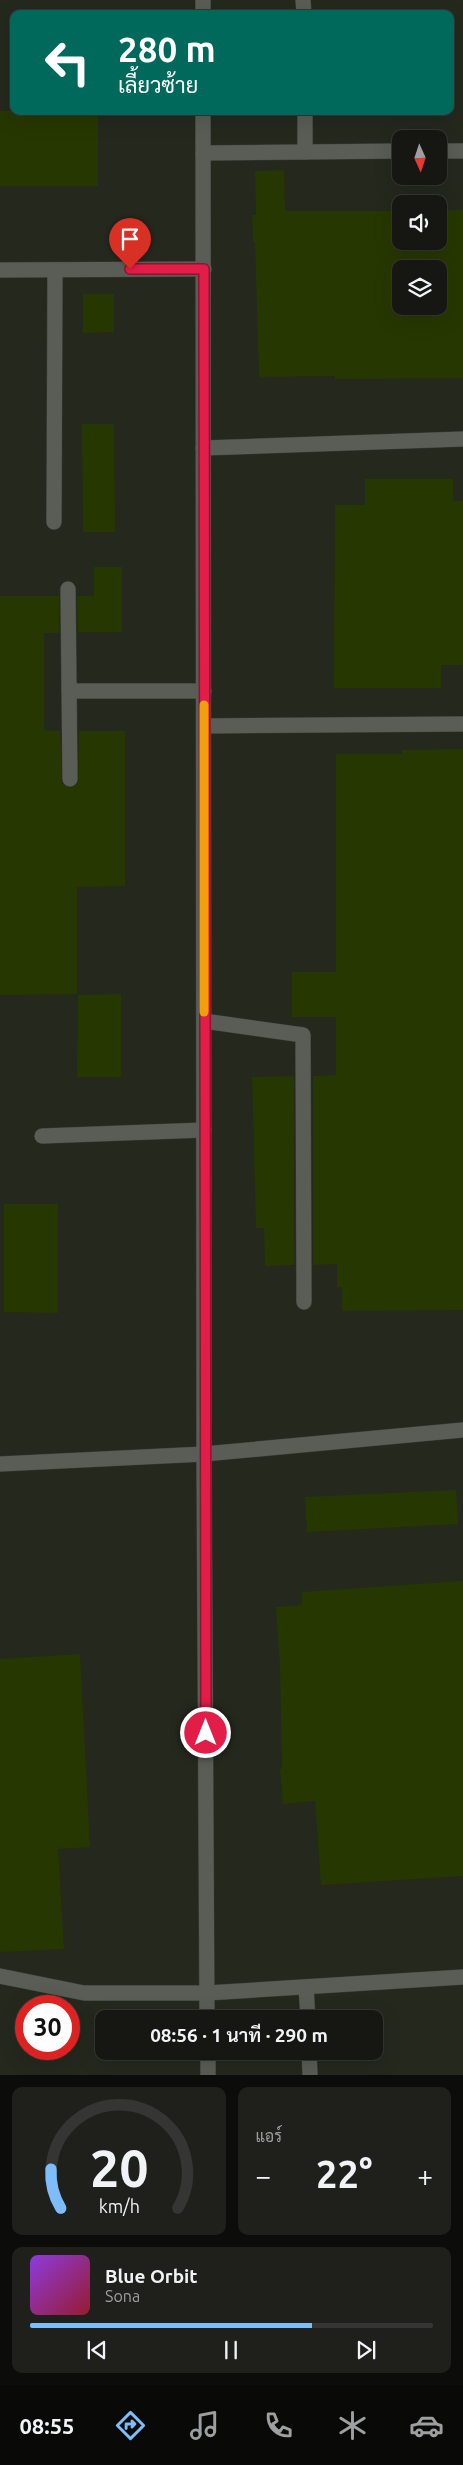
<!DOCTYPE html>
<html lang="th">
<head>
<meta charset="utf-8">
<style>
  body { margin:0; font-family:Ubuntu,Sarabun,sans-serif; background:#1f201c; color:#f1f3f6; height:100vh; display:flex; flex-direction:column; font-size:19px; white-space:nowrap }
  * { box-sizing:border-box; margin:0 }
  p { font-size:16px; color:#9e9fa0 }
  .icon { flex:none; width:28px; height:28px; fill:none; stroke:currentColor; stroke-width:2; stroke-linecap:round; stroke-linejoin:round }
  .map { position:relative; height:2075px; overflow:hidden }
  .details { display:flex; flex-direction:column; gap:12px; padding:12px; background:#0c0d0a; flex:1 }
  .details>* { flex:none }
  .banner { position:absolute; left:10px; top:10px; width:444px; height:105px; border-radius:10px; box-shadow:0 5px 20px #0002,0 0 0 1px #353633; background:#00695c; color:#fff; overflow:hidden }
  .needle { width:32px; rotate:177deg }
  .buttons { position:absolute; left:392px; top:130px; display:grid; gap:10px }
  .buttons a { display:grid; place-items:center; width:55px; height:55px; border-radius:10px; background:#161713; box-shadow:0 5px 20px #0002,0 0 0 1px #353633; font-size:25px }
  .speed { position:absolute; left:15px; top:1995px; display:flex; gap:10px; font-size:25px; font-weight:700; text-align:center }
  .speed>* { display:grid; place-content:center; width:65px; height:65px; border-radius:50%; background:#161713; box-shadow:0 5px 20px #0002,0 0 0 1px #353633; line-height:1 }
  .speed .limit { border:8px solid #d22; background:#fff; color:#111 }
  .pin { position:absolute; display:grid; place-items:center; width:42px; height:42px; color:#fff; margin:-51px -21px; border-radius:50% 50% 50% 0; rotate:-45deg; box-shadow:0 0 5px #0007 }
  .pin .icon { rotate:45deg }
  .me { position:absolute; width:55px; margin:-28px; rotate:0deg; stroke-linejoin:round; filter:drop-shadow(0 0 4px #0008) }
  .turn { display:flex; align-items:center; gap:18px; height:105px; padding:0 25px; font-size:22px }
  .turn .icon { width:65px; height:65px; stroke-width:2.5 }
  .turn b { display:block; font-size:35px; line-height:42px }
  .big { font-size:38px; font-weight:600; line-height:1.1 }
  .details .widget { flex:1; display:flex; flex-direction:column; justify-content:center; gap:8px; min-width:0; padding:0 18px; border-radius:10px; background:#1f201c }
  .details .dial { align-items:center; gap:0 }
  .dial svg { height:130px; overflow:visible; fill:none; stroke:#353633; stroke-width:7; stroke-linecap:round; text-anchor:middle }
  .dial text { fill:#f1f3f6; stroke:none }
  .song { display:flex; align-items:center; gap:15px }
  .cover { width:60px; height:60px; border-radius:8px; background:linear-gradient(135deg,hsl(270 70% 55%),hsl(350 70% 35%)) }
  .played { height:5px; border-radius:2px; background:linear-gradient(90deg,#7fbdfa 70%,#353633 70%) }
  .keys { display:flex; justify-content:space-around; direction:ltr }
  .heat { display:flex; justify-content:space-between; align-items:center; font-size:28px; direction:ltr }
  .details .tiles { flex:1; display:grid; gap:12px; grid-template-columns:1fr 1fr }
  .widget:last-child { grid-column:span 2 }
  .trip { position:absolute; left:95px; top:2010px; width:288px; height:50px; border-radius:10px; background:#161713; box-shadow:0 5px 20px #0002,0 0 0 1px #353633; font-weight:600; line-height:50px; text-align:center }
  .tab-bar { display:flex; height:80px; justify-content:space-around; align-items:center; background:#090908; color:#9e9fa0 }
  .tab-bar .icon { width:35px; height:35px }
  .tab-bar .current { color:#7fbdfa }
  .tab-bar b { font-size:22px; color:#f1f3f6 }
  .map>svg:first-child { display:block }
  .built { fill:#24281d; fill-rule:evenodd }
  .building { fill:#273701; fill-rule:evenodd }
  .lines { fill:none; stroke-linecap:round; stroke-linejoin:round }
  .minor-casing { stroke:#3b3c38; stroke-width:16 }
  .minor { stroke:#5a5d56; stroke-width:15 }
  .route-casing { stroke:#92132f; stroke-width:12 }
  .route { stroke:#e11d48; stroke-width:9 }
  .slow { stroke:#f59e0b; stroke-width:9 }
</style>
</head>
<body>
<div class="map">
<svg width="463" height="2075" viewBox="0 0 463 2075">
  <rect width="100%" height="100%" fill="#1d1f19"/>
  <path class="built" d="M 0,0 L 463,0 L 463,2075 L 0,2075 ZM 14,14 L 450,14 L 450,111 L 14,111 ZM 401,139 L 439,139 L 439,176 L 401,176 ZM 401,204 L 439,204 L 439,241 L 401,241 ZM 401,269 L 439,269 L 439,306 L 401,306 ZM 26,2006 L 69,2006 L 69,2049 L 26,2049 ZM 104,2019 L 374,2019 L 374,2051 L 104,2051 Z"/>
  <g class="building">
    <rect x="0" y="111" width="98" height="75"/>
    <path d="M 284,170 L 285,211 L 401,211 L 401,241 L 439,241 L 439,210 L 463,210 L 463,378 L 335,379 L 335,376 L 259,377 L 255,242 L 253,242 L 252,215 L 256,215 L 255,171 ZM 401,269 L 439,269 L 439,306 L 401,306 Z"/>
    <polygon points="83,294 114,294 114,332 83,333"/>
    <polygon points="82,424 114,424 115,532 83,532"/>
    <polygon points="365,479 453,479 453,501 463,501 463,665 441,665 441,688 334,688 335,505 365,505"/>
    <polygon points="94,567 122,567 122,632 78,632 77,596 94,596"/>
    <polygon points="0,596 59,596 59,633 44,633 44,730 60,731 62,784 71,788 78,783 79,731 125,731 125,886 77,887 77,994 0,995"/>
    <polygon points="463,749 463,1310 342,1311 342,1287 337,1287 337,1264 313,1265 313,1076 336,1075 336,1017 292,1017 292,972 336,972 336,754 402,754 402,750"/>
    <polygon points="121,994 121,1077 77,1077 78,995"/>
    <polygon points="294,1076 294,1265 265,1266 264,1228 256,1228 252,1077"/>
    <polygon points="4,1204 58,1204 58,1313 4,1312"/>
    <polygon points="456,1490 458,1524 307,1532 305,1497"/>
    <polygon points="463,1581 463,1876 321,1885 315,1801 283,1804 280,1769 282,1769 280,1667 276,1607 302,1605 302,1592"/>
    <polygon points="80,1654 90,1847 58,1849 64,1949 0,1952 0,1659"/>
  </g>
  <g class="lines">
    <defs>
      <g id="minor">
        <polyline points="203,0 203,14"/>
        <polyline points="303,0 304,14"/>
        <polyline points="203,111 204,1454 207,2019"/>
        <polyline points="305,111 305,152"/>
        <polyline points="439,151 463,151"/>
        <polyline points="203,153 401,151"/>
        <polyline points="0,270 204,269"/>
        <polyline points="203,448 463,439"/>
        <polyline points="54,522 55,270"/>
        <polyline points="68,589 70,779"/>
        <polyline points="69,691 204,691"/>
        <polyline points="204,726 463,724"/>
        <polyline points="204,1021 303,1035 304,1302"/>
        <polyline points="42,1136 204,1130"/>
        <polyline points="0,1464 204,1454 463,1430"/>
        <polyline points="0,1976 84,1993 207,1993 463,1977"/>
        <polyline points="306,1987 308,2019"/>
        <polyline points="208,2051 208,2075"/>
        <polyline points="309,2051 310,2075"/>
      </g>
    </defs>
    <use href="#minor" class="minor-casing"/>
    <use href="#minor" class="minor"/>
  </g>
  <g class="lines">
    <defs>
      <polyline id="route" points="130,269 204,269 206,1733"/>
    </defs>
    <use href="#route" class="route-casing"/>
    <use href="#route" class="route"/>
    <polyline class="slow" points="204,705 204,1012"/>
  </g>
</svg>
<div class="buttons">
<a><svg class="needle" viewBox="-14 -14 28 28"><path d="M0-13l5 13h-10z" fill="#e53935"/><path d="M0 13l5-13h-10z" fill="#9e9fa0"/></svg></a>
<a><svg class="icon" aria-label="sound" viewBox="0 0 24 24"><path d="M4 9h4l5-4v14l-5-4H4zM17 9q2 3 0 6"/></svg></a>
<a><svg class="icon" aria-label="layers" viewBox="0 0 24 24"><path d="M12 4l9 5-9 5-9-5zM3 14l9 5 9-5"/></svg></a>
</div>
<div class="speed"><div class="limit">30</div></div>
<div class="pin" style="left:130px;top:269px;background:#d93025"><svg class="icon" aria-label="arrive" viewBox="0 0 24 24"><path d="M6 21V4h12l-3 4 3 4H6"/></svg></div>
<svg class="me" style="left:206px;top:1733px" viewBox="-20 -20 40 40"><circle r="17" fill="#e11d48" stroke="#fff" stroke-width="3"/><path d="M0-11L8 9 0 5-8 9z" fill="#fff"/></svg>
<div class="trip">08:56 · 1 นาที · 290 m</div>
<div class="banner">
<div class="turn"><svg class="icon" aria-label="left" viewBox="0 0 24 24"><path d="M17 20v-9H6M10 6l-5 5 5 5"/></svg><div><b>280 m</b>เลี้ยวซ้าย</div></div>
</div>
</div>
<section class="details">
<div class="tiles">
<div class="widget dial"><svg viewBox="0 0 100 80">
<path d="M14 69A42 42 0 1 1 86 69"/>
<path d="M14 69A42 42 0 0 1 8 45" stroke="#7fbdfa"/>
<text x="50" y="56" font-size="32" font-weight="700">20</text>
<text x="50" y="72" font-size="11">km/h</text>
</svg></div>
<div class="widget"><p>แอร์</p>
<div class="heat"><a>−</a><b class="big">22°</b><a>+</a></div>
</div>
<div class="widget">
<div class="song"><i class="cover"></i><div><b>Blue Orbit</b><p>Sona</p></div></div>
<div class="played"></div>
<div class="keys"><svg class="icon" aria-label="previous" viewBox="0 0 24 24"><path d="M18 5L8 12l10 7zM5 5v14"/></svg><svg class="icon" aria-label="pause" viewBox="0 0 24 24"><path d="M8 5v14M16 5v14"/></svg><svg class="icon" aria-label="next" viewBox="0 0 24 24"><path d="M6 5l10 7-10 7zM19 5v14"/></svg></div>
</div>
</div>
</section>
<nav class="tab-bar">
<b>08:55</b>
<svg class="icon current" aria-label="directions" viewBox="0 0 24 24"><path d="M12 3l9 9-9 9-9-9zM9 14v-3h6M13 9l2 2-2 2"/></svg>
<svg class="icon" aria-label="music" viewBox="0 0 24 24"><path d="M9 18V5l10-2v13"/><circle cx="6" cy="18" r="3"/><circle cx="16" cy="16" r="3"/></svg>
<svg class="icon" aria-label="phone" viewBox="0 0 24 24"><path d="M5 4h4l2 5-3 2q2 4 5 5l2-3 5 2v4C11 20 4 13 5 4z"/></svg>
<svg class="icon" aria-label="climate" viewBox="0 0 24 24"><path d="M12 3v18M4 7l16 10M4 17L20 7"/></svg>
<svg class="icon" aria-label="car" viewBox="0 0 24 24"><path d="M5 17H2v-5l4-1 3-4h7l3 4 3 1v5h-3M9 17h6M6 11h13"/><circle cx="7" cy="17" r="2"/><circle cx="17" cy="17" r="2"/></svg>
</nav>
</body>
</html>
